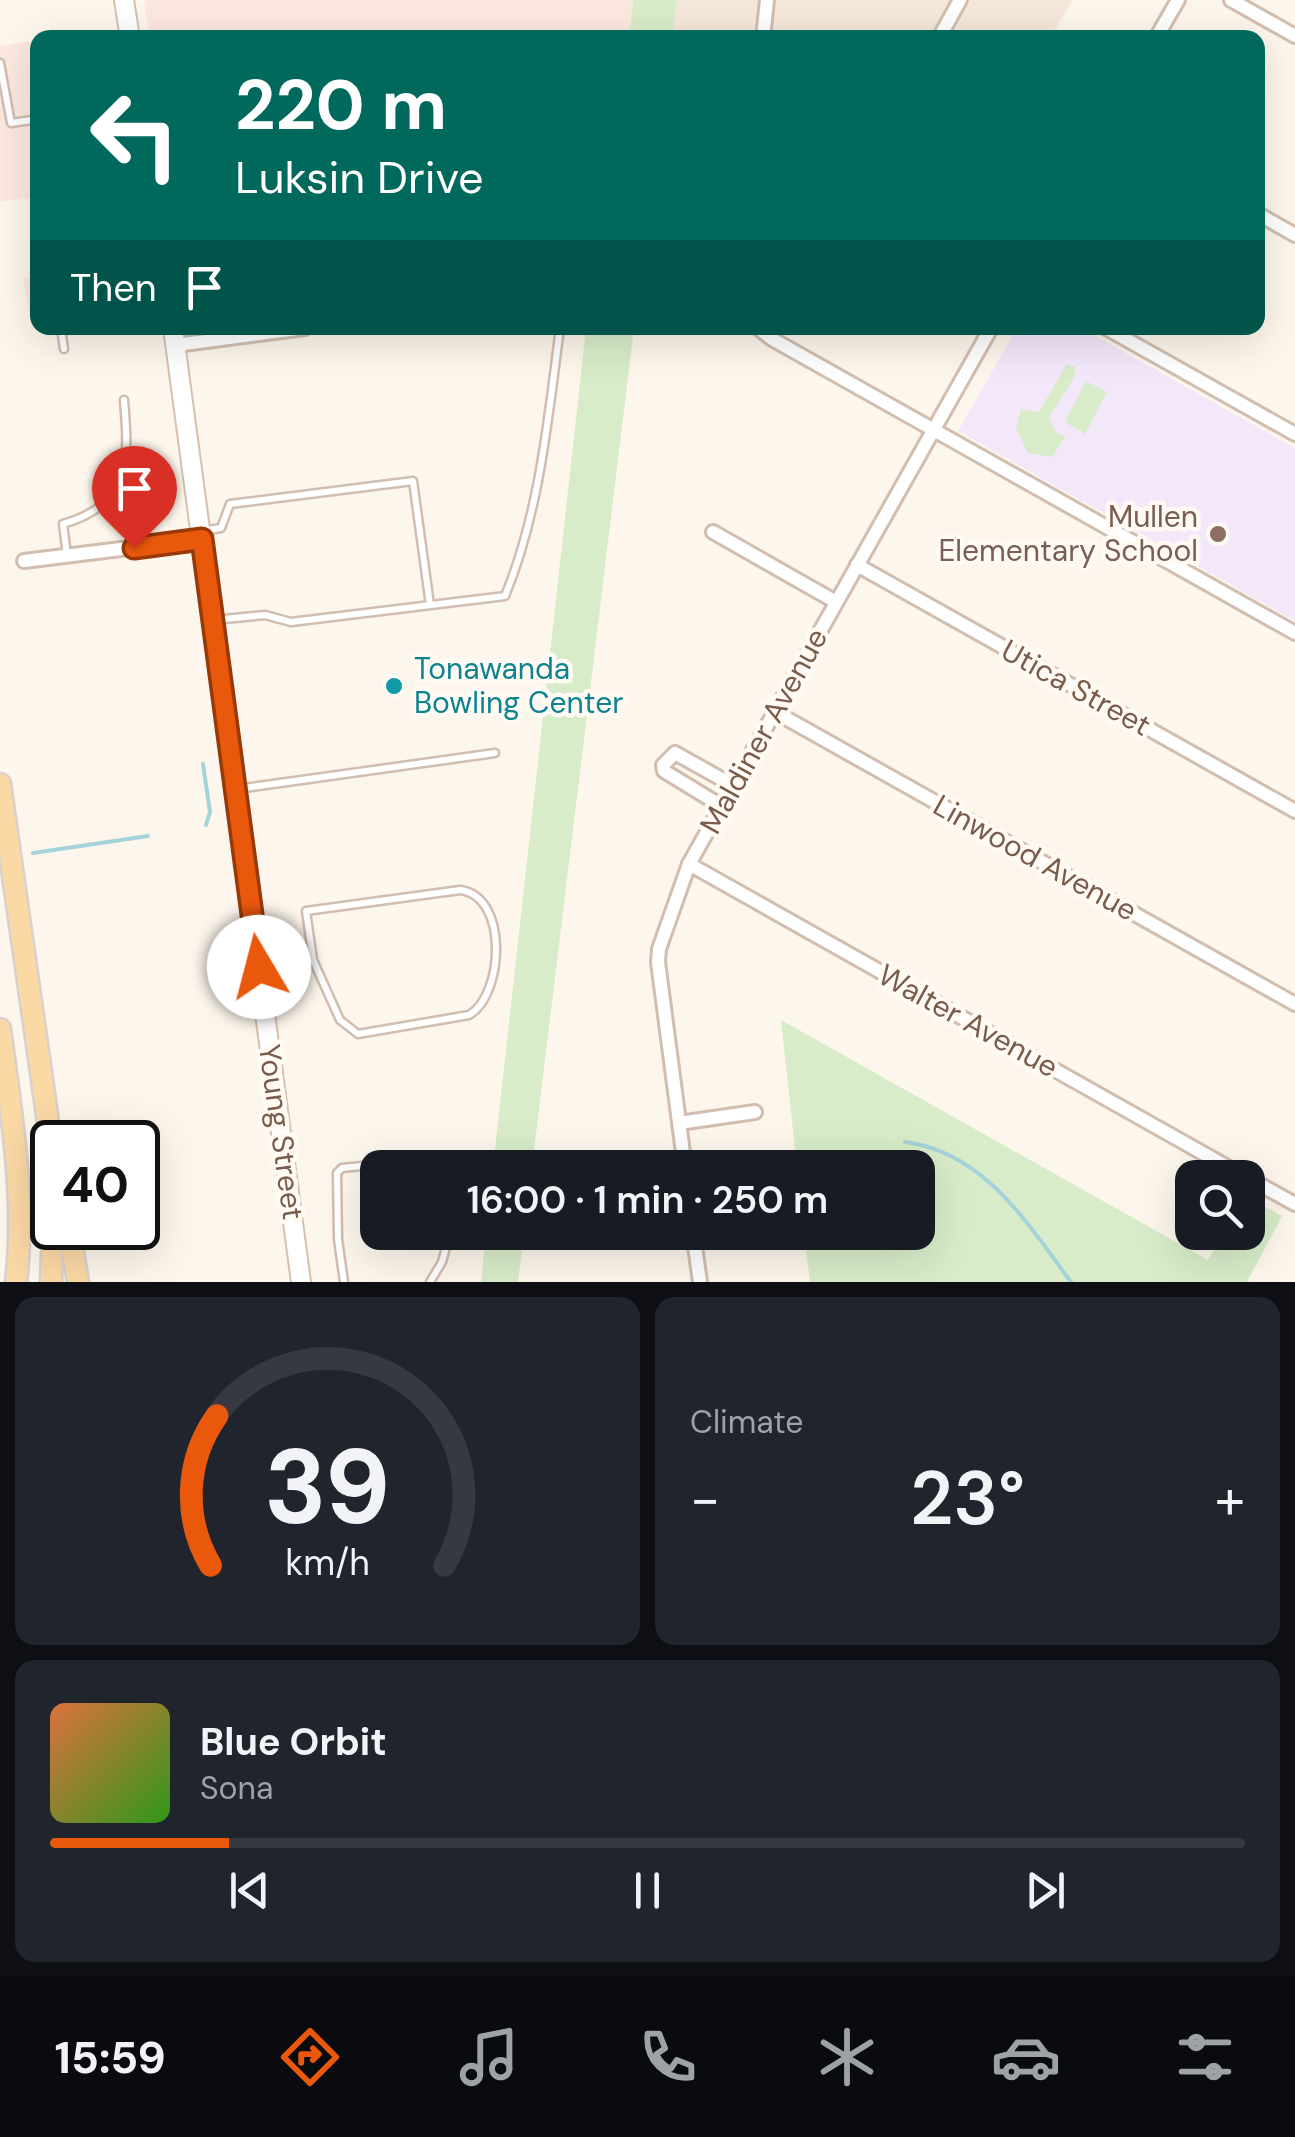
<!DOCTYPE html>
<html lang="en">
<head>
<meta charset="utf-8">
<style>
  body { margin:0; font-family:"DM Sans",sans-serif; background:#20242c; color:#f1f3f6; height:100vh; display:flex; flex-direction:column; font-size:38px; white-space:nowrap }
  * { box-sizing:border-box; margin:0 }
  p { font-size:32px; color:#9ea1a6 }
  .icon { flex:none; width:55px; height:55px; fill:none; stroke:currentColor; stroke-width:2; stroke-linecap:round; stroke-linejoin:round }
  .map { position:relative; height:1282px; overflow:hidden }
  .details { display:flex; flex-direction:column; gap:15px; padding:15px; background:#0d0f14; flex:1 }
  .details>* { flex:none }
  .hud { position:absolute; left:30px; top:30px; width:1235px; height:305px; border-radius:20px; box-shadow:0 10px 40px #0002; background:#00695c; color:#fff; overflow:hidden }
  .buttons { position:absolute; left:1175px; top:1160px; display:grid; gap:20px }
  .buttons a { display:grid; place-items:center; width:90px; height:90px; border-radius:20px; background:#171b24; box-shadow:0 10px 40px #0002; font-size:50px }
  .speed { position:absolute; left:30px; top:1120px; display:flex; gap:20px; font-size:50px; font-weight:700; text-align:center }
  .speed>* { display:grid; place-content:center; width:130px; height:130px; border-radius:50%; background:#171b24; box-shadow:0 10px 40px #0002; line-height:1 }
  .speed .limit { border:5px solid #111; border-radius:15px; background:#fff; color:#111 }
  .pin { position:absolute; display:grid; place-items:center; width:85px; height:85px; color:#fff; margin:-102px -42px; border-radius:50% 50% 50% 0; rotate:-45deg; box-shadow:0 0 10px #0007 }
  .pin .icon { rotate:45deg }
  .me { position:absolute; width:110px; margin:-55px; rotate:352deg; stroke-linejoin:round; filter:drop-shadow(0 0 8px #0008) }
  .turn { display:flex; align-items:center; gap:35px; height:210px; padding:0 40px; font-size:45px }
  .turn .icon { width:130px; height:130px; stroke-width:2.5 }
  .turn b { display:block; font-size:70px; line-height:85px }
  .then { display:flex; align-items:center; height:95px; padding:0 40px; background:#0003; gap:20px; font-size:38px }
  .big { font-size:75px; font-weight:600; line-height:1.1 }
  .details .card { flex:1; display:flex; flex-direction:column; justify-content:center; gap:15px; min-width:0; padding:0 35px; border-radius:20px; background:#20242c }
  .details .dial { align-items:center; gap:0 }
  .dial svg { height:260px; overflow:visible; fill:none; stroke:#363941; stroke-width:7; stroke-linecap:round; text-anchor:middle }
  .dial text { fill:#f1f3f6; stroke:none }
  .song { display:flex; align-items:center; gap:30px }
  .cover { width:120px; height:120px; border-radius:15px; background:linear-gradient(135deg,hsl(20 70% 55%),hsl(110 70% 35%)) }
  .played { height:10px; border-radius:5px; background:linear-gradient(90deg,#ea580c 15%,#363941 15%) }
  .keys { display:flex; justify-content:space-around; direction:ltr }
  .heat { display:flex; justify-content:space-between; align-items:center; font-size:55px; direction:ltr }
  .details .tiles { flex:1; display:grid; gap:15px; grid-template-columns:1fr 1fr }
  .card:last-child { grid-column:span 2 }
  .trip { position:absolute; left:360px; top:1150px; width:575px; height:100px; border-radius:20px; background:#171b24; box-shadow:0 10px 40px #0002; font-weight:600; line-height:100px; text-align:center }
  .tab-bar { display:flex; height:160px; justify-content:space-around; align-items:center; background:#090b0e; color:#9ea1a6 }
  .tab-bar .icon { width:70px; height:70px }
  .tab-bar .current { color:#ea580c }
  .tab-bar b { font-size:45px; color:#f1f3f6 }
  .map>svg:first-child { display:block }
  .residential { fill:#f5e8da }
  .commercial { fill:#fde8e0 }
  .education { fill:#f3e8fa }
  .green { fill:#d8ecc9 }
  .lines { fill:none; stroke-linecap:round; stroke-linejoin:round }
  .stream { stroke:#a5d3da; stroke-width:4 }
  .lane-casing { stroke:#d1beb0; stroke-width:11 }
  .street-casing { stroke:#d1beb0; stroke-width:18 }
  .secondary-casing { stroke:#d6c0b0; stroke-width:22 }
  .primary-casing { stroke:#dad1cd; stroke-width:25 }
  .lane { stroke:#fff; stroke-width:6 }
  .street { stroke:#fff; stroke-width:12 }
  .secondary { stroke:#fff; stroke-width:18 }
  .primary { stroke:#fbd9a5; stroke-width:20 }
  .route-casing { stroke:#983908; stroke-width:25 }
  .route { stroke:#ea580c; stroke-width:18 }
  .education-dot { fill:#8d6e63; stroke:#fffaf3; stroke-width:4 }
  .culture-dot { fill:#0f9aa8; stroke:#fffaf3; stroke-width:4 }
  .labels { text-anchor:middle; stroke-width:9; stroke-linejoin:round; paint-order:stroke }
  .education-label { font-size:30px; fill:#785e54; stroke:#fffaf3; text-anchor:end }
  .culture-label { font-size:30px; fill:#0d838f; stroke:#fffaf3; text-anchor:start }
  .street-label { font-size:30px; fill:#7a5c4d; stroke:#fffaf3 }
</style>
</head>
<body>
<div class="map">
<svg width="1295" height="1282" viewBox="0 0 1295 1282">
  <rect width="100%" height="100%" fill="#fdf6ec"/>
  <polygon class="residential" points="677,0 1073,0 1050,37 672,38"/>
  <g class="commercial">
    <polygon points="144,0 633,0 629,37 149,38"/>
    <polygon points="37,40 37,197 0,202 0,46"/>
    <polygon points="37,276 38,328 42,328 32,329 23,278"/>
  </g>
  <polygon class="education" points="1017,328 1081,328 1295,448 1295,621 958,431"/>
  <g class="green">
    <polygon points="633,0 677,0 672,37 629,37"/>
    <polygon points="586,328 634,328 532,1167 493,1167"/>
    <polygon points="1067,364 1075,367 1075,376 1049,418 1055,431 1065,437 1052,457 1028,453 1016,429 1021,409 1039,412"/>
    <polygon points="1086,381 1107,392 1085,434 1065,422"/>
    <polygon points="781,1020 1208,1260 1224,1233 1248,1232 1248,1197 1282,1216 1247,1282 810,1282 804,1233 918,1232 918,1168 797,1167"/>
    <polygon points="486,1233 524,1233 518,1282 481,1282"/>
  </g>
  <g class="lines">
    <g class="stream">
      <polyline points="203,764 210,812 206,825"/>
      <polyline points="33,853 148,836"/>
      <path d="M 905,1142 C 984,1152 1027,1223 1071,1282"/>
    </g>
    <defs>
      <g id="lane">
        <polyline points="0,63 11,123 38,119"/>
        <polyline points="61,328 64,349"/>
        <polyline points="202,531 221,528 230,504 413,481 430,605"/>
        <path d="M 67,555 L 63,524 C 132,504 129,459 124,400"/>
        <path d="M 214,620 L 265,615 L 291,622 L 505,596 C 540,511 548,418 560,328"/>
        <polyline points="237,789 495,753"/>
        <path d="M 260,967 L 313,960 L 306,911 L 460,890 C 509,896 504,995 469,1015 L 358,1034 L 340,1020 L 313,960"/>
        <polyline points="344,1282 338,1239 337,1173 342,1168 412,1161 438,1168"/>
        <polyline points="430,1282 442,1262 450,1232"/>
      </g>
      <g id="street">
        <polyline points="1231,0 1295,36"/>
        <polyline points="763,38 767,0"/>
        <polyline points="939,38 960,0"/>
        <polyline points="1156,38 1178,0"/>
        <polyline points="1258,214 1295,235"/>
        <polyline points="758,328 772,339 1295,633"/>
        <polyline points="1106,328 1295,434"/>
        <polyline points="176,345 305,328"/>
        <polyline points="713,532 836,602"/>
        <polyline points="24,561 202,539"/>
        <polyline points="857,565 1295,811"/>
        <polyline points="775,712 1295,1004"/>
        <polyline points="723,807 664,771 663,765 675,753 734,786"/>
        <polyline points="689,864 1247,1178"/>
        <polyline points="679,1123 755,1112"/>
        <polyline points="685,1168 658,962 659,949 689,864 991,328"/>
        <polyline points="1248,1178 1295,1204"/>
        <polyline points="693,1232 700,1282"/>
      </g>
      <g id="secondary">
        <polyline points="124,0 130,38"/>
        <polyline points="173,328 301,1282"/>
      </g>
      <g id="primary">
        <polyline points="0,784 50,1136 52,1212"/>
        <path d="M 0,1029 C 11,1111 26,1199 16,1282"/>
        <polyline points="69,1228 78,1282"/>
        <polyline points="51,1282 53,1228"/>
      </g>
    </defs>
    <use href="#lane" class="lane-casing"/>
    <use href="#street" class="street-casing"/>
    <use href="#secondary" class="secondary-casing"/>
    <use href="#primary" class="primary-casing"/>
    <use href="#lane" class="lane"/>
    <use href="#street" class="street"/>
    <use href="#secondary" class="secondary"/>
    <use href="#primary" class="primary"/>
  </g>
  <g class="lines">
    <defs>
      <polyline id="route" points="134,548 202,539 259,967"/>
    </defs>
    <use href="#route" class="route-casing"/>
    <use href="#route" class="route"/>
  </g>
  <circle class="education-dot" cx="1218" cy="534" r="10"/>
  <circle class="culture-dot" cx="394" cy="686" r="10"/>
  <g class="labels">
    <g class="education-label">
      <text x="1198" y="527">Mullen<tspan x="1198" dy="34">Elementary School</tspan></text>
    </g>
    <g class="culture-label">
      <text x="414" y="679">Tonawanda<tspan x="414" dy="34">Bowling Center</tspan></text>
    </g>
    <g class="street-label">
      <text transform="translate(1076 688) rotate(29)" y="10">Utica Street</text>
      <text transform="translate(764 731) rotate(-61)" y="10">Maldiner Avenue</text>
      <text transform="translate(1035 858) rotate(29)" y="10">Linwood Avenue</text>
      <text transform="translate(968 1021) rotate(29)" y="10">Walter Avenue</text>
      <text transform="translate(281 1132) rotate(82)" y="10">Young Street</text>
    </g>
  </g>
</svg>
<div class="buttons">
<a><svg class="icon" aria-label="search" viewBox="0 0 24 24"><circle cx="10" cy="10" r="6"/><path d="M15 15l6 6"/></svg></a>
</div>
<div class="speed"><div class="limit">40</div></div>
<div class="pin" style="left:134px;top:548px;background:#d93025"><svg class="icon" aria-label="arrive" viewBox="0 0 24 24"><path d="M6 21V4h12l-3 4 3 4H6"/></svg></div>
<svg class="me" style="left:259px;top:967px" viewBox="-20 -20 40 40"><circle r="19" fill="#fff"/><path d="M0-13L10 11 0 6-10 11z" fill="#ea580c"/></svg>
<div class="trip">16:00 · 1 min · 250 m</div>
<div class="hud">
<div class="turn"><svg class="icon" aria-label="left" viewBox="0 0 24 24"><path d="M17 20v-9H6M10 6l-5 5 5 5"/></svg><div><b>220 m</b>Luksin Drive</div></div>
<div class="then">Then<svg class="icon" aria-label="arrive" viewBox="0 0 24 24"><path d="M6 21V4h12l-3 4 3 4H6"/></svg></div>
</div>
</div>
<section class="details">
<div class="tiles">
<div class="card dial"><svg viewBox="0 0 100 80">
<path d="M14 69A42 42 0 1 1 86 69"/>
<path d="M14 69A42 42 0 0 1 16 23" stroke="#ea580c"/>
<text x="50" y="56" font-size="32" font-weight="700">39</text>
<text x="50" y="72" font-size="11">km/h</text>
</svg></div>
<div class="card"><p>Climate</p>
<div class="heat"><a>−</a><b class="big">23°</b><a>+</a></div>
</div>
<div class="card">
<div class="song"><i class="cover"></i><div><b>Blue Orbit</b><p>Sona</p></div></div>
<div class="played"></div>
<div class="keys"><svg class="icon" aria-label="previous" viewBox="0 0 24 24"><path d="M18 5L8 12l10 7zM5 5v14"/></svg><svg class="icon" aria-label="pause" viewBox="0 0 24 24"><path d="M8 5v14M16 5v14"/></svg><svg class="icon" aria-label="next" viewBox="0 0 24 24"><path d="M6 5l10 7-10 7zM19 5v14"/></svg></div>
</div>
</div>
</section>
<nav class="tab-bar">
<b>15:59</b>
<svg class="icon current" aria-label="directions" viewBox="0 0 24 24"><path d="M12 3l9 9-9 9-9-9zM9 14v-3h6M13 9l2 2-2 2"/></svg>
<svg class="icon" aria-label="music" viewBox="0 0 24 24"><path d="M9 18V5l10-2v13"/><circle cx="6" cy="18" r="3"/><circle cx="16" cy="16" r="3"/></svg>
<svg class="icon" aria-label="phone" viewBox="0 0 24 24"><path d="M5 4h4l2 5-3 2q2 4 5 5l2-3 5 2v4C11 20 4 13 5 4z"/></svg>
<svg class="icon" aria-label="climate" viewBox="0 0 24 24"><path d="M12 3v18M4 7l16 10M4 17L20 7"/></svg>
<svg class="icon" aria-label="car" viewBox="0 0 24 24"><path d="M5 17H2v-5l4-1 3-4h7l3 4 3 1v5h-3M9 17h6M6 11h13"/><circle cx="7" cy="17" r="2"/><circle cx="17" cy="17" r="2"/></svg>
<svg class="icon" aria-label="filters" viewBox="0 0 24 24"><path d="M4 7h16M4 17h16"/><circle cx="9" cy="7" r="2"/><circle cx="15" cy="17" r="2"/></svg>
</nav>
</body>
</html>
